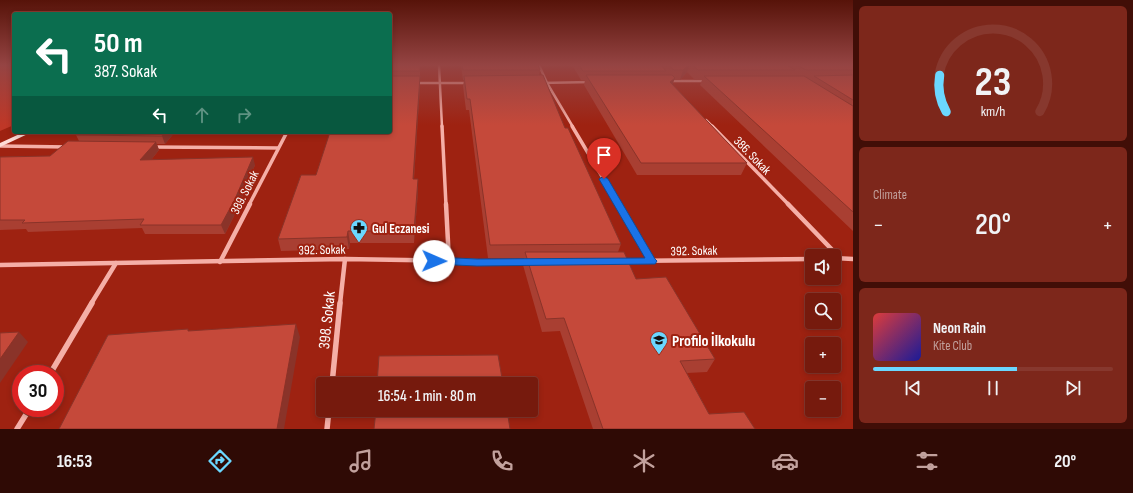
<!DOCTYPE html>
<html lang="en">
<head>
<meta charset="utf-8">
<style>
  body { margin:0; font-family:"Sofia Sans Condensed",sans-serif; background:#7d271b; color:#f1f3f6; height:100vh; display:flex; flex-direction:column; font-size:15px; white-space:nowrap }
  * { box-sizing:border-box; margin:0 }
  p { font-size:13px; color:#c2a19d }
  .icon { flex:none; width:22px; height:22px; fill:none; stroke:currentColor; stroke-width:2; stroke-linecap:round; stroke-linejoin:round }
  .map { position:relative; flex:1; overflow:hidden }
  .drawer { display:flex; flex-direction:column; gap:6px; padding:6px; background:#410e07; width:280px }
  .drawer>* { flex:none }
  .guide { position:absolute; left:12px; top:12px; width:380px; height:122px; border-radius:4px; box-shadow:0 2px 6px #0003,0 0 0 1px #87382e; background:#0b6e4f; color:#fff; overflow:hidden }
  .tools { position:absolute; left:805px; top:249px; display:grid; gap:8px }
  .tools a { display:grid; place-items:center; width:36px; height:36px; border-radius:4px; background:#761a0d; box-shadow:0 2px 6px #0003,0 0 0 1px #87382e; font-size:20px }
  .speed { position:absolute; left:12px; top:365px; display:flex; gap:8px; font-size:20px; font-weight:700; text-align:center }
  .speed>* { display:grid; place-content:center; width:52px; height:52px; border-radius:50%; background:#761a0d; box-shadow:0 2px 6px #0003,0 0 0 1px #87382e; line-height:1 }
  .speed .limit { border:6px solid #d22; background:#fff; color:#111 }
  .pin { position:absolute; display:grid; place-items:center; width:34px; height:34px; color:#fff; margin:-41px -17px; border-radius:50% 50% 50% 0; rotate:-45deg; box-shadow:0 0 4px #0007 }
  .pin .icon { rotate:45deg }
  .me { position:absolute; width:44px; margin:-22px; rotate:91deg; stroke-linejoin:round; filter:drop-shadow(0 0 3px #0008) }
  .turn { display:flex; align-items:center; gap:14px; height:84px; padding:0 16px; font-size:18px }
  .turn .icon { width:52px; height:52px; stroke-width:2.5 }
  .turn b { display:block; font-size:28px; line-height:34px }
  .lanes { display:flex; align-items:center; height:38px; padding:0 16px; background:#0003; justify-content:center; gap:20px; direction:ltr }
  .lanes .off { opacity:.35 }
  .big { font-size:30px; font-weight:600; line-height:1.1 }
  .drawer .widget { flex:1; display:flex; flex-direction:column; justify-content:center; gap:6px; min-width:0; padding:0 14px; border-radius:6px; background:#7d271b }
  .drawer .dial { align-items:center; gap:0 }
  .dial svg { height:104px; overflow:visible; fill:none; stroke:#87382e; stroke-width:7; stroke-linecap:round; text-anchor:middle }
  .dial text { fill:#f1f3f6; stroke:none }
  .song { display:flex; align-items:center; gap:12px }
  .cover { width:48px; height:48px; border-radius:6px; background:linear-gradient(135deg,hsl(0 70% 55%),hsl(240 70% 35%)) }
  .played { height:4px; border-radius:2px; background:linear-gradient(90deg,#6bd7ff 60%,#87382e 60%) }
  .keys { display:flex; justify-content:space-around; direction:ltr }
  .heat { display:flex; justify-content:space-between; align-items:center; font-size:22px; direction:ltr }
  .trip { position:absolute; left:316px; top:377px; width:222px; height:40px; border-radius:4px; background:#761a0d; box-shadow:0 2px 6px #0003,0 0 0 1px #87382e; font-weight:600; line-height:40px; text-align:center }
  .tab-bar { display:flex; height:64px; justify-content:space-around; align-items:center; background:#2f0a05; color:#c2a19d }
  .tab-bar .icon { width:28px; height:28px }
  .tab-bar .active { color:#6bd7ff }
  .tab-bar b { font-size:18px; color:#f1f3f6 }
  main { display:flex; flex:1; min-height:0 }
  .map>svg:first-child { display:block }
  .green { fill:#bf3727 }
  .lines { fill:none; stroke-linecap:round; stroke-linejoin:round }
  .minor-far3 { stroke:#f5afa7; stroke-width:2.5 }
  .minor-far2 { stroke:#f5afa7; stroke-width:3.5 }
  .minor-far1 { stroke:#f5afa7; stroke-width:4.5 }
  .minor { stroke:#f5afa7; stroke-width:5.5 }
  .secondary { fill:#fedcd7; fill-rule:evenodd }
  .wall { fill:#a93f32 }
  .shaded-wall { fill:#8a3329 }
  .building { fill:#c5493a; stroke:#8a3329 }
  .route { fill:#1a73e8; stroke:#114b97 }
  .labels { text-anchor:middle; stroke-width:4; stroke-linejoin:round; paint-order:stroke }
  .street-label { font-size:13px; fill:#fff; stroke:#9e2211 }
  .poi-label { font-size:13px; font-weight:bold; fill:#fff; stroke:#9e2211; text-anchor:start }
  .near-street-label { font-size:16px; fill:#fff; stroke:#9e2211 }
  .near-poi-label { font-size:16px; font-weight:bold; fill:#fff; stroke:#9e2211; text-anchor:start }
</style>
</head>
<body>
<main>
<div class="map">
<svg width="853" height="429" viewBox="0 0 853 429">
  <rect width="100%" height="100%" fill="#9e2211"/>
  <polygon class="green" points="0,65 14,65 14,125 0,131"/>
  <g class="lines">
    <g class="minor-far3">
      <polyline points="439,65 442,127"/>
      <polyline points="539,65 547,83 573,127"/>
      <polyline points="668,81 706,81"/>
      <polyline points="414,83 468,83"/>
      <polyline points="540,83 590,82"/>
      <polyline points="706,120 713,127"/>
    </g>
    <g class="minor-far2">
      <polyline points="442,126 446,205"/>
      <polyline points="572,126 619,205"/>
      <polyline points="712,126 789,205"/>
      <polyline points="0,146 68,147"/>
      <polyline points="152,147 278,148"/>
      <polyline points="249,205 287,132"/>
    </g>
    <g class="minor-far1">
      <polyline points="446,204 449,261"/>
      <polyline points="619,204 652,261"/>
      <polyline points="788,204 840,258"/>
      <polyline points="834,258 853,259"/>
      <polyline points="624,261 812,259"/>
      <polyline points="220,262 250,204"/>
      <polyline points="0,265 345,259 528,262"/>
      <polyline points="91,304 116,263"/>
      <polyline points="340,304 345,259"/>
    </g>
    <g class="minor">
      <polyline points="50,374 92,303"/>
      <polyline points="332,384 340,303"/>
      <polyline points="17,429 30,408"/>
      <polyline points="327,429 329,410"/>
    </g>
    <polygon class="secondary" points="24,132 32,132 0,147 0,143"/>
  </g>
  <g class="wall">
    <polygon points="390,65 420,65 420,86 414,179 418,179 418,191 414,243 350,243 349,249 281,251 278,239 316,175 390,132"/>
    <polygon points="461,65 538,65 540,70 539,75 621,244 618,252 636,279 715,359 707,372 687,373 709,414 755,429 593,429 560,331 542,332 523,265 524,258 488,258 469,110 466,110 463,86 464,80 463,80"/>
    <polygon points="572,65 853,65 853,231 700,85 702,80 695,80 687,72 680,80 674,80 672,84 747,163 741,175 637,175 584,85 585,80 581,80"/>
    <polygon points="175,132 165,144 157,144 159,150 151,160 255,165 238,208 225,234 145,234 142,228 28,232 26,229 0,230 0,157 50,156 79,141 76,135"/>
  </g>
  <g class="shaded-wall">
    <polygon points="689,65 690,65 687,72 680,80 683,70"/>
    <polygon points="420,76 420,86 413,191 413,179"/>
    <polygon points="675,78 671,88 670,82"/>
    <polygon points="165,132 175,132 165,144 162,136"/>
    <polygon points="156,142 159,150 144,169 140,160"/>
    <polygon points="253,157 255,165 238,208 225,234 221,225"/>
    <polygon points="418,179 418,191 414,243 414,231"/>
    <polygon points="348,231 350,243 349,249 347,237"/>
    <polygon points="296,324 300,337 284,429 277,429"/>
    <polygon points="19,332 28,342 0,383 0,359"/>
  </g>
  <g class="building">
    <rect x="390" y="65" width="30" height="6"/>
    <polygon points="462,65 538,65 540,70 463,70"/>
    <polygon points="579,65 661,65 666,71 583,71"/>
    <polygon points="668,65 689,65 683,70 674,70"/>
    <polygon points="692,65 787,65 795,70 698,70"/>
    <polygon points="797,65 853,65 853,70 806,70"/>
    <polygon points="543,75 565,128 568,128 621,244 490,245 470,99 467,99 464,76"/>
    <polygon points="586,75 672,75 675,78 670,82 747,163 641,163"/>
    <polygon points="853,75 853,100 814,76"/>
    <polygon points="390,76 420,76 413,179 418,179 414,231 348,231 347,237 278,239 301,175 316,175 330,132 390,132"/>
    <polygon points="704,76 804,76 853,106 853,212"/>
    <polygon points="79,132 165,132 162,136 76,135"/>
    <polygon points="68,141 156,142 140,160 253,157 235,199 221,225 140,225 144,219 22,223 25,220 0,220 0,157 50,156"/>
    <polygon points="525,252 624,252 636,279 666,277 715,359 680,361 709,414 744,412 755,429 603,429 564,318 546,319"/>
    <polygon points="296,324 277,429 59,429 108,335 188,329 188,331"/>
    <polygon points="19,332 0,359 0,333"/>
    <polygon points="498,355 503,384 377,384 379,356"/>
    <polygon points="376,410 507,410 510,429 374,429"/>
  </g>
  <linearGradient id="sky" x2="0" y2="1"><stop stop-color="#571309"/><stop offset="0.52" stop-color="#954443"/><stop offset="1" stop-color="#954443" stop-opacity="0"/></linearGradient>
  <rect width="853" height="125" fill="url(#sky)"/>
  <polygon class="route" points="604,176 608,179 655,259 657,261 655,264 477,266 434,264 431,263 429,261 431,258 434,257 477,259 645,258 599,179"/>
  <defs>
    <symbol id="pharmacy-pin" viewBox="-11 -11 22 30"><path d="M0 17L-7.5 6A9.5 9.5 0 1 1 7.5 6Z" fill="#6bd7ff" stroke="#9e2211"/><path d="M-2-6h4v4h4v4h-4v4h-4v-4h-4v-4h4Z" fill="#111"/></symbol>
    <symbol id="school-pin" viewBox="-11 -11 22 30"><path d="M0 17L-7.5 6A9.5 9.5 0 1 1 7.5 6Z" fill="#6bd7ff" stroke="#9e2211"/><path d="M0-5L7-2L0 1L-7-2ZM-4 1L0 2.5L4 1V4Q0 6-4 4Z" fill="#111"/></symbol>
  </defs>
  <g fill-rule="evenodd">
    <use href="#pharmacy-pin" x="349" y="218" width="20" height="27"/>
    <use href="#school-pin" x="649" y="330" width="20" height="27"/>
  </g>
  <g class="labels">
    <g class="street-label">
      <text transform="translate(753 155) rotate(46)" y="5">386. Sokak</text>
      <text transform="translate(244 192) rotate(-63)" y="5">389. Sokak</text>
      <text transform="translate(322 249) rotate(-1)" y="5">392. Sokak</text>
      <text transform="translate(694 250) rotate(-1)" y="5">392. Sokak</text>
    </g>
    <g class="poi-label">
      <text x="372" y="233">Gul Eczanesi</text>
    </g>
    <g class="near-street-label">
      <text transform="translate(326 320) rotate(-84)" y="6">398. Sokak</text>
    </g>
    <g class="near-poi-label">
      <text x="672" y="346">Profilo İlkokulu</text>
    </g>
  </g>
</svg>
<div class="tools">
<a><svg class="icon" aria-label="sound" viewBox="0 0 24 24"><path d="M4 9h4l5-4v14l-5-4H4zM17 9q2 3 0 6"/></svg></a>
<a><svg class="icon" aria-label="search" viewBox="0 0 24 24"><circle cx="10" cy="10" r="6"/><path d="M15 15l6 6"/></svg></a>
<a>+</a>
<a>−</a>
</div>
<div class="speed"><div class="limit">30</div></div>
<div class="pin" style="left:604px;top:179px;background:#d93025"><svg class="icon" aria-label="arrive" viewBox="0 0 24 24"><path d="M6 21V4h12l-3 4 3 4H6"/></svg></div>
<svg class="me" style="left:434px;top:261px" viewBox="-20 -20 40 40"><circle r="19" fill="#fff"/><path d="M0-13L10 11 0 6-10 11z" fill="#1a73e8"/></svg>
<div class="trip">16:54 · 1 min · 80 m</div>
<div class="guide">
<div class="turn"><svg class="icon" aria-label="left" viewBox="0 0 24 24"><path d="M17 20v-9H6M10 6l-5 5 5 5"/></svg><div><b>50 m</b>387. Sokak</div></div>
<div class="lanes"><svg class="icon" aria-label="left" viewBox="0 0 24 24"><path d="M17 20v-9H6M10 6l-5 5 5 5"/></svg><svg class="icon off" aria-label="ahead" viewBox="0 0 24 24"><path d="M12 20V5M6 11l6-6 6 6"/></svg><svg class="icon off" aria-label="right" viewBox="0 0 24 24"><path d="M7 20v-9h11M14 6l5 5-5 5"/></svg></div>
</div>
</div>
<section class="drawer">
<div class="widget dial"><svg viewBox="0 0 100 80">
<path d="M14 69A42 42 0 1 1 86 69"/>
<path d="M14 69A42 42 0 0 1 9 41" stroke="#6bd7ff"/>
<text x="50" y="56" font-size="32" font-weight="700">23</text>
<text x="50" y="72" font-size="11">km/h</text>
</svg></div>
<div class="widget"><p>Climate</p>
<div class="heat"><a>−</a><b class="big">20°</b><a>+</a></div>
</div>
<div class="widget">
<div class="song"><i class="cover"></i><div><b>Neon Rain</b><p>Kite Club</p></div></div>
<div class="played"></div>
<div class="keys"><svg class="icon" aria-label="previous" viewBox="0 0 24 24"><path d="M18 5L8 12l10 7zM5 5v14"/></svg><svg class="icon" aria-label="pause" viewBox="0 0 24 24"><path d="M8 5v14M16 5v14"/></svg><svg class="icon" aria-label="next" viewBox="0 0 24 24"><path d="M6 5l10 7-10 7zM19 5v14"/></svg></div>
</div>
</section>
</main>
<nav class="tab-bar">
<b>16:53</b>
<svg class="icon active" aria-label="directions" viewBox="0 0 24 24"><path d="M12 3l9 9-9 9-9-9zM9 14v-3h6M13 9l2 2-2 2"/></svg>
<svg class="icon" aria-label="music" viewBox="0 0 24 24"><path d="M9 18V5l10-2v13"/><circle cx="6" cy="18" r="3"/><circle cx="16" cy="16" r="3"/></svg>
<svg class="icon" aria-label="phone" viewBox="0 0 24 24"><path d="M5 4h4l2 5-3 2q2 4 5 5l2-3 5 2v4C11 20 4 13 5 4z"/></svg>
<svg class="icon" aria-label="climate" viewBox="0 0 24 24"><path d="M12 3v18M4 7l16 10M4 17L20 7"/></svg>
<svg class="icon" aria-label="car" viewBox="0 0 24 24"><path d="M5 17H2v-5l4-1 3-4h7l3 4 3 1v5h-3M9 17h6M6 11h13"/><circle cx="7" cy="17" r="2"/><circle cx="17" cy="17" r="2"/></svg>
<svg class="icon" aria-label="filters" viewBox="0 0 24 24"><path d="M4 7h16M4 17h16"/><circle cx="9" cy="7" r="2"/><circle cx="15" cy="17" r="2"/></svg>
<b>20°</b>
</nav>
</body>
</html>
